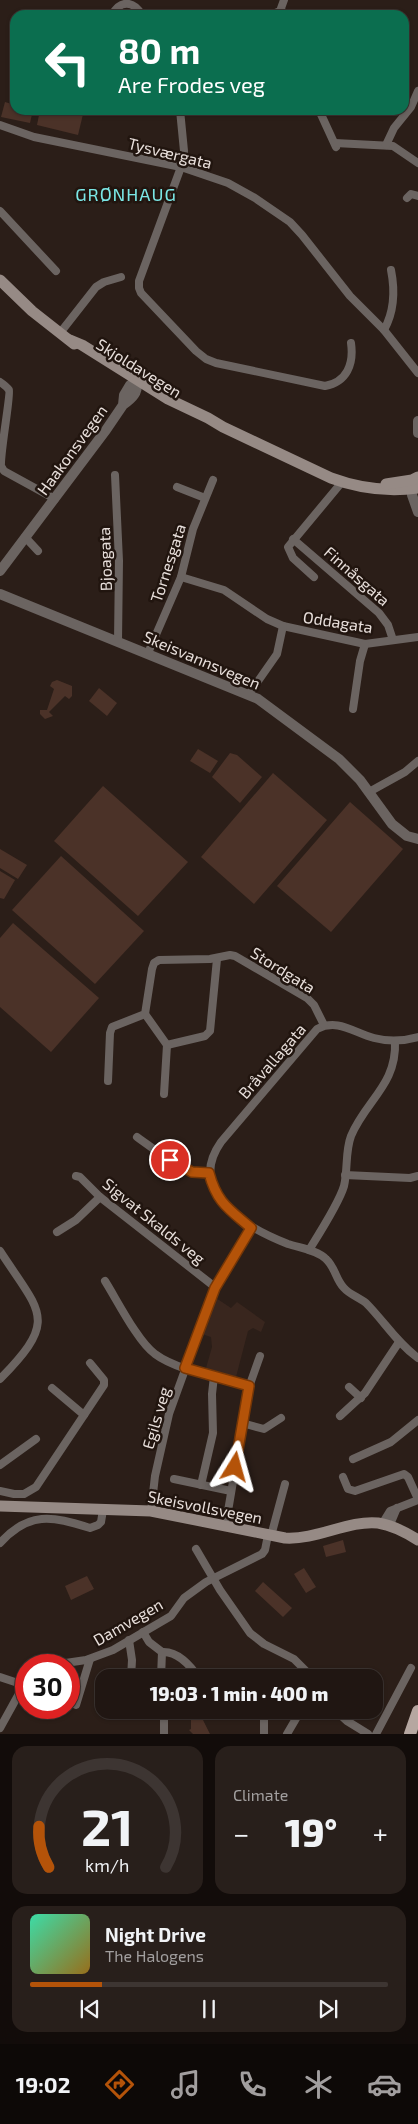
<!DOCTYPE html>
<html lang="en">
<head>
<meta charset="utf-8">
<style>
  body { margin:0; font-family:"Exo 2",sans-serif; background:#281f1b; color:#f1f3f6; height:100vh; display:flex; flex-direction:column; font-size:19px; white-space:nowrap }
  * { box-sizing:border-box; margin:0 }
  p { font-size:16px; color:#a29f9f }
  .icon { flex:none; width:28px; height:28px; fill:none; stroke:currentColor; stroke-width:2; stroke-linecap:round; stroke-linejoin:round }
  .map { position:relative; height:1734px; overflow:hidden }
  .side { display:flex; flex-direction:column; gap:12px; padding:12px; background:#120c0a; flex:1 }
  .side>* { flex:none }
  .banner { position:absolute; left:10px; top:10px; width:399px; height:105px; border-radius:15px; box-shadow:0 1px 4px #0004,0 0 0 1px #3d3532; background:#0b6e4f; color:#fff; overflow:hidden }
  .speed { position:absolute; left:15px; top:1654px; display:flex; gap:10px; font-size:25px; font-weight:700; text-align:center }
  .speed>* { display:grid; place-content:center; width:65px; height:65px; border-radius:50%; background:#201612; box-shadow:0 1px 4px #0004,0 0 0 1px #3d3532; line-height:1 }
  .speed .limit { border:8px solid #d22; background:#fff; color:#111 }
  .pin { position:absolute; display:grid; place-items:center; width:42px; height:42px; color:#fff; margin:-21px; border:2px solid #fff; border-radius:50%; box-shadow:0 1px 5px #0007 }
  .me { position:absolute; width:55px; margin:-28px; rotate:8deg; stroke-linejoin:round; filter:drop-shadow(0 0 4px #0008) }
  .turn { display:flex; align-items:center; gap:18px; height:105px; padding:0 25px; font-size:22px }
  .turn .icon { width:65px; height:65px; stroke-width:2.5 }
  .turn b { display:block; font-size:35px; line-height:42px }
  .big { font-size:38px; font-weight:800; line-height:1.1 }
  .side .card { flex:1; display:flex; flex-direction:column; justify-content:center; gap:8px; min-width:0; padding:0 18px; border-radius:15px; background:#281f1b }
  .side .dial { align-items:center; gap:0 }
  .dial svg { height:130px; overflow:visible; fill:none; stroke:#3d3532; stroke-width:7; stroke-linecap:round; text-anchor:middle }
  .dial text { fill:#f1f3f6; stroke:none }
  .song { display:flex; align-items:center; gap:15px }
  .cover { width:60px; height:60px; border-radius:8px; background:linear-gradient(135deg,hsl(160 70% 55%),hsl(40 70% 35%)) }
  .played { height:5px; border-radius:2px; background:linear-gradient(90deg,#b45309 20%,#3d3532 20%) }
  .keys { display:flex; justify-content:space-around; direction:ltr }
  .heat { display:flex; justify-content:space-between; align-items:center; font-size:28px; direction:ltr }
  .side .tiles { flex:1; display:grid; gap:12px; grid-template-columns:1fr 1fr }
  .card:last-child { grid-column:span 2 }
  .trip { position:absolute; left:95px; top:1669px; width:288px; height:50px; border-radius:15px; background:#201612; box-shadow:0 1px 4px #0004,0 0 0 1px #3d3532; font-weight:800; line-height:50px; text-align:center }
  .tab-bar { display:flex; height:80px; justify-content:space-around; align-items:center; background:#0d0907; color:#a29f9f }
  .tab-bar .icon { width:35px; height:35px }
  .tab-bar .active { color:#b45309 }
  .tab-bar b { font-size:22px; color:#f1f3f6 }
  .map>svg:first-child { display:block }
  .built { fill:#39261e }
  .green { fill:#4b3228 }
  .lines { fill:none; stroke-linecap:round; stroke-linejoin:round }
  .minor { stroke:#6b6461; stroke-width:8 }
  .tertiary { stroke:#6b6461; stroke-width:10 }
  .secondary { stroke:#968a85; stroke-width:11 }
  .primary { stroke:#b6a7a1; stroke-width:12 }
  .route-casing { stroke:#753606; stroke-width:12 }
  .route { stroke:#b45309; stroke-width:9 }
  .labels { text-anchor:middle; stroke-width:5; stroke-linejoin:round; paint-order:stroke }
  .street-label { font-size:16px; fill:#e8dfdb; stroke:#21150f }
  .neighbourhood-label { font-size:18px; letter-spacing:1px; fill:#7be7e6; stroke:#21150f }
</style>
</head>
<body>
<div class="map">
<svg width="418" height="1734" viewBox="0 0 418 1734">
  <rect width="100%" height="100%" fill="#2b1e18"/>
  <polygon class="built" points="216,1298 231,1308 237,1302 265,1322 261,1332 253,1328 248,1331 236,1377 206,1368 212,1347 211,1337 202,1334"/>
  <g class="green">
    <polygon points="5,102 15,105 15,110 33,110 30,123 1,117"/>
    <polygon points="40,110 84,110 78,135 37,125"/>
    <polygon points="57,680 72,686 72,696 69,699 65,696 49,712 53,716 45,719 40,714 40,710 47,710 54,689 50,686 52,682"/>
    <polygon points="99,688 117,703 107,716 89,701"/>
    <polygon points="198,749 218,761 210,773 190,761"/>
    <polygon points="230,753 237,755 262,777 240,803 212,777"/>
    <polygon points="273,773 327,820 254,904 201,857"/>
    <polygon points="103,786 188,862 138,916 54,841"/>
    <polygon points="350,802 403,849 331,932 277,886"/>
    <polygon points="0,849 27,865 18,879 0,868"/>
    <polygon points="61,856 144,931 95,984 12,910"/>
    <polygon points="0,871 15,880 4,899 0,898"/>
    <polygon points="13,923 99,998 51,1052 0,1007 0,938"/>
    <polygon points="343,1540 346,1552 326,1557 323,1546"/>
    <polygon points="304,1568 316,1587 306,1593 294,1574"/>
    <polygon points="87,1576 94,1589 71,1600 65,1586"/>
    <polygon points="263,1582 292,1608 283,1617 255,1591"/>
    <polygon points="191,1714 203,1720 210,1734 193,1734 189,1730 191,1729"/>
  </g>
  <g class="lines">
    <g class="minor">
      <polyline points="280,11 291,15"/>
      <path d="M 112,15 C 120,0 133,0 142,15"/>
      <polyline points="271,15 280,11 284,0"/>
      <path d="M 180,110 L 184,151 L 181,167 L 139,281 L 139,288 L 141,293 L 196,351 L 206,359 L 216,363 L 325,386 C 347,382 354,364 351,343"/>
      <polyline points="319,110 336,147"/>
      <polyline points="0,125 34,137 181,167 228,183 255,198 290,222 302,235 350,296 384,330 418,373"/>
      <polyline points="335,143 393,146 418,163"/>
      <polyline points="386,145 394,128 411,107 418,91"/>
      <polyline points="407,198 411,194 418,196"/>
      <polyline points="0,211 56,271"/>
      <path d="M 384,330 C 394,312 395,290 391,270"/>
      <polyline points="60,333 96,287 104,282 121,277"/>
      <path d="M 0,382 C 3,384 7,387 9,390 C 11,394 0,453 1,466 L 4,471 L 55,499"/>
      <polyline points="115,475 119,561 118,641"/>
      <polyline points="177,487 205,498"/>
      <polyline points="25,537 38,551"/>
      <polyline points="293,539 379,613 388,625 393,640"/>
      <polyline points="181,577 224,590 267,619 283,626 365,644 418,637"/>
      <polyline points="314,577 293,558 288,547 342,482"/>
      <polyline points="148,653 181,577 193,529 213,480"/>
      <polyline points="249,694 277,654 283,626"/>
      <polyline points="353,709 360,661 365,644"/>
      <polyline points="369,792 405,772 418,761"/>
      <polyline points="145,1014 167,1045 164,1094"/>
      <path d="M 418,1037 C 404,1041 389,1042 374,1038 C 354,1033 338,1018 317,1029 L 221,1142 C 185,1193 247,1228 288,1244 C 300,1248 317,1250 326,1259 C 335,1267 336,1280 344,1288 C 350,1295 359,1297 366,1303 C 384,1321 397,1343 418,1358"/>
      <polyline points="167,1045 205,1036 210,1031 217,959"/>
      <polyline points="108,1081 110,1033 112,1027 145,1014 152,969 154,963 159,960 210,959 230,955 235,956 307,998 314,1005 324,1025"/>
      <path d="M 137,1137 C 158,1152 182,1173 209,1173"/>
      <polyline points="345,1175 410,1178 418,1176"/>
      <polyline points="76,1176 80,1177 100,1197 215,1287"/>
      <polyline points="57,1232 76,1220 100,1197"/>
      <path d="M 309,1250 C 319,1234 339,1203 344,1186 C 348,1169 345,1152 351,1136 C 366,1100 397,1085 395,1041"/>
      <path d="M 0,1251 C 41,1314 59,1319 0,1379"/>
      <path d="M 105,1281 C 117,1300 138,1342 155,1354 C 176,1370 223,1379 249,1387"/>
      <polyline points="349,1387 361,1398"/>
      <polyline points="52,1388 84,1415"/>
      <polyline points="340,1416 365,1393 399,1342"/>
      <polyline points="242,1423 264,1429 281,1418"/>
      <polyline points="353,1459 391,1442 418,1420"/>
      <polyline points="0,1465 36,1439"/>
      <polyline points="343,1477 348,1489 355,1491 404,1474 408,1477 418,1499"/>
      <polyline points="174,1479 231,1491"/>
      <polyline points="201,1485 213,1433 212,1394 214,1376"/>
      <polyline points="0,1491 14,1494 24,1494 36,1487 104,1385 104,1380 90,1363"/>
      <polyline points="151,1511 155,1476 169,1414 215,1287 251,1227"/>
      <polyline points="227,1517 249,1387 260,1356"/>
      <polyline points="382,1524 390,1511 418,1500"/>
      <polyline points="389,1527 397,1508"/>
      <polyline points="271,1536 285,1484"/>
      <path d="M 0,1543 C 29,1511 52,1516 90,1528 L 98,1525 L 101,1522 L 103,1510"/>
      <polyline points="196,1549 220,1590 250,1633 264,1644 294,1659 313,1678"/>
      <polyline points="143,1632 149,1642 162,1652 161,1678"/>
      <polyline points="129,1640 132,1660 131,1678"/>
      <path d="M 162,1652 C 178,1651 190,1665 199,1678"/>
      <polyline points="52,1665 86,1660 113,1650 171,1616 184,1598 206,1582 262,1554 265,1550 268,1535"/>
      <polyline points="0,1677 24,1685"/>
      <polyline points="76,1705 90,1659"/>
      <path d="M 192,1710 C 201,1716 208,1717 217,1710"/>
      <polyline points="273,1710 297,1716"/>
      <polyline points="335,1710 347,1721 368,1734"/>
      <polyline points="127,1715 128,1710"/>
      <polyline points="0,1728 26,1681"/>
      <polyline points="164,1734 164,1710"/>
      <polyline points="264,1734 264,1710"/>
      <polyline points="287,1734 301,1710"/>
      <polyline points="376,1734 411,1668"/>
    </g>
    <g class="tertiary">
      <polyline points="418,421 418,433"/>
      <polyline points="412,481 412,495 418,512"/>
      <path d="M 0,571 L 106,430 L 123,405 L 124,395 L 130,385 L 137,381 C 138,393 133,398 123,405"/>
      <polyline points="0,594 258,699 339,759 360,780 392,824 407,836 418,839"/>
    </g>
    <g class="secondary">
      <polyline points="0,280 32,311 74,344"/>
      <path d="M 70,340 L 82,345 L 168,399 L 208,418 L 223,427 L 331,478 C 358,488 389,492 418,488"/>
      <polyline points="386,484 412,480 418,477"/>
      <path d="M 0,1506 L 151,1511 L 285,1538 C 317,1540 348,1520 378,1523 C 391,1525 407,1533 418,1540"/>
    </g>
    <polyline class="primary" points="410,1734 418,1711"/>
  </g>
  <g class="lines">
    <defs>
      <path id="route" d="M 170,1160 L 192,1172 L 209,1173 C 217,1203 229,1209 251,1228 L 215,1288 L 185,1368 L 249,1386 L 235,1467"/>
    </defs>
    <use href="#route" class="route-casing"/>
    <use href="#route" class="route"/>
  </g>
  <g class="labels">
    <g class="street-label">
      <text transform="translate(170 153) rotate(14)" y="6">Tysværgata</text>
      <text transform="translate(139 368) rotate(32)" y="6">Skjoldavegen</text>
      <text transform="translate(72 450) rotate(-54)" y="6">Haakonsvegen</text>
      <text transform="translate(105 559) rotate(-92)" y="6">Bjoagata</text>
      <text transform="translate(168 563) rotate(-72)" y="6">Tornesgata</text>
      <text transform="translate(357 576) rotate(41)" y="6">Finnåsgata</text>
      <text transform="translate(338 622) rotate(9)" y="6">Oddagata</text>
      <text transform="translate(202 660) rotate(23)" y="6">Skeisvannsvegen</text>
      <text transform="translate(283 970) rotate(32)" y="6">Stordgata</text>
      <text transform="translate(272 1061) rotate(-49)" y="6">Bråvallagata</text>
      <text transform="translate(154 1221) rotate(39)" y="6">Sigvat Skalds veg</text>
      <text transform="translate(156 1418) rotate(-74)" y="6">Egils veg</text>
      <text transform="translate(205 1507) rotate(11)" y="6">Skeisvollsvegen</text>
      <text transform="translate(128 1622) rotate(-30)" y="6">Damvegen</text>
    </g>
    <g class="neighbourhood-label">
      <text x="126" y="201">GRØNHAUG</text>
    </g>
  </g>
</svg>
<div class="speed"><div class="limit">30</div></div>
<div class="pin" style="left:170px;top:1160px;background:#d93025"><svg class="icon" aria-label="arrive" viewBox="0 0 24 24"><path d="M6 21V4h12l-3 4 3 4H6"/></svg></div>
<svg class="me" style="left:235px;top:1467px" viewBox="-20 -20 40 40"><path d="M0-17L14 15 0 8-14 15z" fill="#b45309" stroke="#fff" stroke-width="4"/></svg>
<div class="trip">19:03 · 1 min · 400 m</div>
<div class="banner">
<div class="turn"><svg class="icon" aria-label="left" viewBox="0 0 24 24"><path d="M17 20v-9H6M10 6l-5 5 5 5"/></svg><div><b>80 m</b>Are Frodes veg</div></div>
</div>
</div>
<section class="side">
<div class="tiles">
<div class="card dial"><svg viewBox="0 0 100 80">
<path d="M14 69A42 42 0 1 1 86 69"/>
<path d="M14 69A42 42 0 0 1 8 44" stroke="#b45309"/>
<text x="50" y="56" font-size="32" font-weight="700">21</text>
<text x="50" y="72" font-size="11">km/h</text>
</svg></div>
<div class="card"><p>Climate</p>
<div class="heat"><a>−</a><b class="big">19°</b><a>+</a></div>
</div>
<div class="card">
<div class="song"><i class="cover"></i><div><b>Night Drive</b><p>The Halogens</p></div></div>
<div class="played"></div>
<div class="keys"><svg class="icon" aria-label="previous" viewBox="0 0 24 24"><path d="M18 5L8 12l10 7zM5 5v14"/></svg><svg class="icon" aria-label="pause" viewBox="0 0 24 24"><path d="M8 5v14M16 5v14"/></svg><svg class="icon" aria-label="next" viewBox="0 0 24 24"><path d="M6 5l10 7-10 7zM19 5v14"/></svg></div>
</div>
</div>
</section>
<nav class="tab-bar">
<b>19:02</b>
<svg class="icon active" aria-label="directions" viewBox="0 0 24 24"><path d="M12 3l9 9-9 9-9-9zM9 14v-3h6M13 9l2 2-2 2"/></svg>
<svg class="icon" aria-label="music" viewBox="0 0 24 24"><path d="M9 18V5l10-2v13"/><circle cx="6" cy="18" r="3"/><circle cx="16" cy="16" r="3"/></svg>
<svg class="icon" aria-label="phone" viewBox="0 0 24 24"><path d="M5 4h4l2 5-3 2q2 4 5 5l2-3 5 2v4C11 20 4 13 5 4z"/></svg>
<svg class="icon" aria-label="climate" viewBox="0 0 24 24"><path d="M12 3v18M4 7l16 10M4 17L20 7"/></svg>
<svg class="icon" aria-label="car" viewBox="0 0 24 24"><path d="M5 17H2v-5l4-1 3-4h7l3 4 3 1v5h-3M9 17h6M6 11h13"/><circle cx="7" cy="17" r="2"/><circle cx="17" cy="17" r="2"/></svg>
</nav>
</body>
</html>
